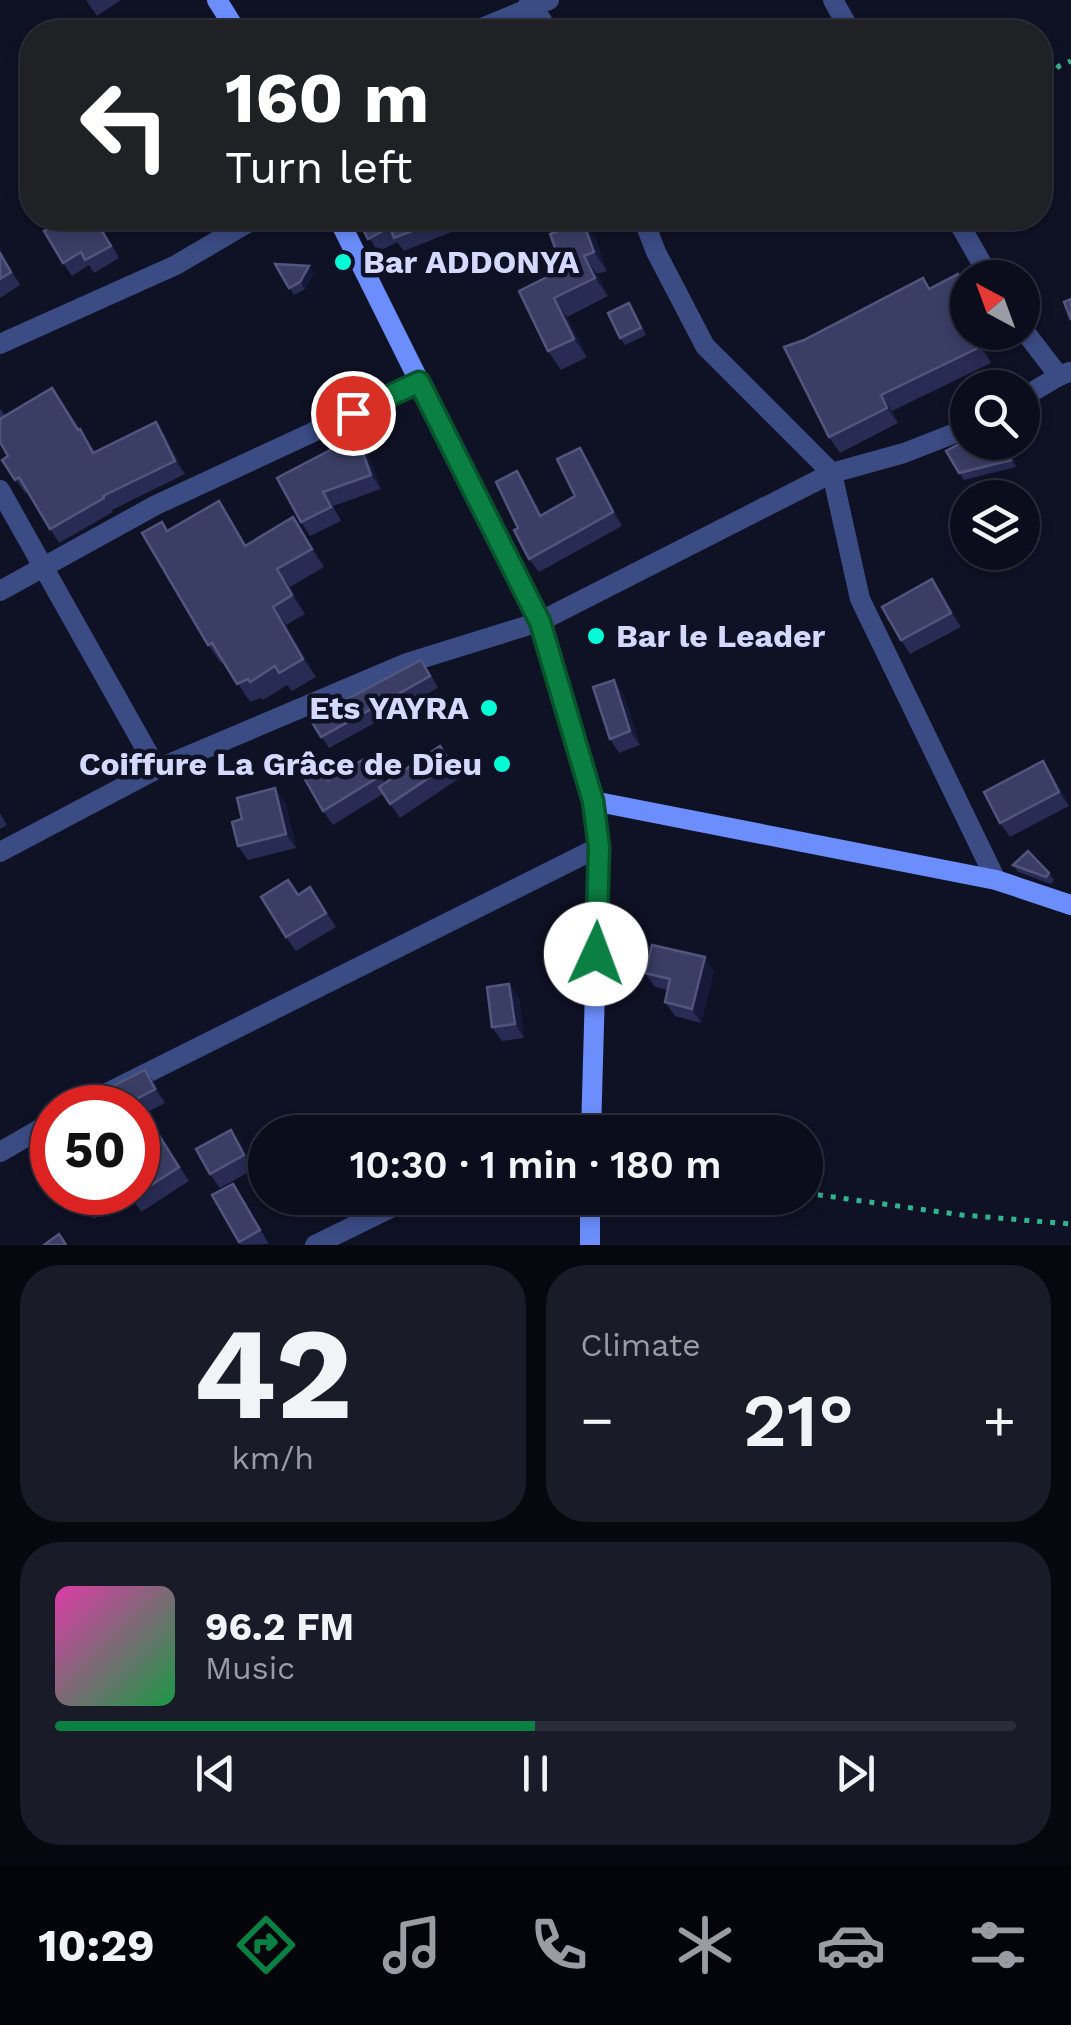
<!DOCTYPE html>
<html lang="en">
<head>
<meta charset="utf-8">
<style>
  body { margin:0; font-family:"Work Sans",sans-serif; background:#191b29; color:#f1f3f6; height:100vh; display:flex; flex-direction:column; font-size:38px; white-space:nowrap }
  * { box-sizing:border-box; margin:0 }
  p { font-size:32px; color:#9a9ca3 }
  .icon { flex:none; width:55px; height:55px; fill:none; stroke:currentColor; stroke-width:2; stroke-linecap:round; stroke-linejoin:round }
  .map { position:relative; height:1245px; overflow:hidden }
  .sheet { display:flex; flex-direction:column; gap:20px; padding:20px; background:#06070f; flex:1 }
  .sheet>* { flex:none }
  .banner { position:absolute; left:20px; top:20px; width:1032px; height:210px; border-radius:40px; box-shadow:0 5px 15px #0003,0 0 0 2px #2b2d3b; background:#202124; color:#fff; overflow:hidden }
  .needle { width:65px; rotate:319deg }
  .tools { position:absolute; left:950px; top:260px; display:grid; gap:20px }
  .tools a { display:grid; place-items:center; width:90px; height:90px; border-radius:50%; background:#0b0d1c; box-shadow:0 5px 15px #0003,0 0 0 2px #2b2d3b; font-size:50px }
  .speed { position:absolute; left:30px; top:1085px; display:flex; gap:20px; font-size:50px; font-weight:700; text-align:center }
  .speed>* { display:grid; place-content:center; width:130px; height:130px; border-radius:50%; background:#0b0d1c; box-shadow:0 5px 15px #0003,0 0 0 2px #2b2d3b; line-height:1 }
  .speed .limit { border:15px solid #d22; background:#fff; color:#111 }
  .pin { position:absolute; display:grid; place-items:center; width:85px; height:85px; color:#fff; margin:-42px; border:5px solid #fff; border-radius:50%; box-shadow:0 2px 10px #0007 }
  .me { position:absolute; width:110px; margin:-55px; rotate:2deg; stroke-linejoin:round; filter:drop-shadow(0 0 8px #0008) }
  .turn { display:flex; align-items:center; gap:35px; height:210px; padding:0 40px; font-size:45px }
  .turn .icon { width:130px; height:130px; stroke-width:2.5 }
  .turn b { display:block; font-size:70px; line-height:85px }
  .big { font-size:75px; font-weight:600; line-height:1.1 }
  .sheet .tile { flex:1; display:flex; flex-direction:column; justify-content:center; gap:15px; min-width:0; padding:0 35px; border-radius:40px; background:#191b29 }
  .sheet .dial { align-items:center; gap:0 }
  .dial b { font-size:130px; line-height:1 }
  .song { display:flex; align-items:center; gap:30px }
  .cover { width:120px; height:120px; border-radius:15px; background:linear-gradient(135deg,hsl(320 70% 55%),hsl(140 70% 35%)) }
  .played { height:10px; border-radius:5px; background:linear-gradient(90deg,#0b8043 50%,#2b2d3b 50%) }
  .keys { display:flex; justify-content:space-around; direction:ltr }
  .heat { display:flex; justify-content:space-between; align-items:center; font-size:55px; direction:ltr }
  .sheet .tiles { flex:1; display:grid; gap:20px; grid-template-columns:1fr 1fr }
  .tile:last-child { grid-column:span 2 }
  .trip { position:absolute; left:248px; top:1115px; width:575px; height:100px; border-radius:50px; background:#0b0d1c; box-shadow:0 5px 15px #0003,0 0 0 2px #2b2d3b; font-weight:600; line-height:100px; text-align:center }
  .dock { display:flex; height:160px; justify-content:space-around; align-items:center; background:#04050b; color:#9a9ca3 }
  .dock .icon { width:70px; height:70px }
  .dock .on { color:#0b8043 }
  .dock b { font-size:45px; color:#f1f3f6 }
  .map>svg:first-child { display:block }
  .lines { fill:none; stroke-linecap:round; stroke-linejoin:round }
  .path { stroke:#30b68c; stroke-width:5; stroke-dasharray:5 8; stroke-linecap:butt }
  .street { stroke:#3b4b84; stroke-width:20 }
  .secondary { stroke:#6c8efd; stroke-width:20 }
  .wall { fill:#282b53 }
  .shaded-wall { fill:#161939 }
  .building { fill:#3a3e65; stroke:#52567e; stroke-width:2.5 }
  .route-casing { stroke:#07532c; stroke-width:25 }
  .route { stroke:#0b8043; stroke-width:18 }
  .poi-dot { fill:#03fcd5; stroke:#0f1125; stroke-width:4 }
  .labels { text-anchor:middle; stroke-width:9; stroke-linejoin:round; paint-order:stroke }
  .poi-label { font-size:32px; font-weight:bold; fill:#d4daff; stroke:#0f1125; text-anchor:start }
</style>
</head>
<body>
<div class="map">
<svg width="1071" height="1245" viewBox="0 0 1071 1245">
  <rect width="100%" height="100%" fill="#0f1125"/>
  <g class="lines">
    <g class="path">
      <polyline points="1040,88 1059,66 1071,61"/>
      <polyline points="805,1193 962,1215 1071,1224"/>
    </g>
    <g class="street">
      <polyline points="529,0 549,32"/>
      <polyline points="833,0 851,32"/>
      <polyline points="472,32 549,0"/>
      <polyline points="643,218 656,252 705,346 832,473 860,599 996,880"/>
      <polyline points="956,218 990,278"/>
      <polyline points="1022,328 1059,376"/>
      <polyline points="0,344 176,265 256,218"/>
      <polyline points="1022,398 1059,376 1069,372"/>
      <polyline points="0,490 157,769"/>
      <polyline points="0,591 156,505 419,383"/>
      <polyline points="0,852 157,769 407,663 539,622 832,473 904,453 968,428"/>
      <polyline points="77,1108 599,847"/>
      <polyline points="0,1152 52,1122"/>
      <polyline points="315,1245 411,1198"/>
    </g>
    <g class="secondary">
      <polyline points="217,0 237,32"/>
      <polyline points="338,218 539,622 593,801 599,847 591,1132"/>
      <polyline points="593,801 996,880 1071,905"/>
      <polyline points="590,1245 590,1198"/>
    </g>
  </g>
  <g class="wall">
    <polygon points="86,0 121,0 97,16"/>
    <polygon points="96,218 119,258 94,273 89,265 72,276 63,263"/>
    <polygon points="357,218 475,218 477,222 404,251 397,242 378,252"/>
    <polygon points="583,222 596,240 607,271 597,274 608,296 567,317 587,357 561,370 548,351 519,291 563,269"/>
    <polygon points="0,252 20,285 0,298"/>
    <polygon points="275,264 314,273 305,289 294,295"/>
    <polygon points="968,287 968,332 976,332 991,363 892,411 898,423 840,453 829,437 930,288"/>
    <polygon points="634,310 646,335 625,345 620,338"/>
    <polygon points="52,388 95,452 165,435 185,474 112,510 113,512 59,543 27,492 25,493 2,460 8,456 0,442 0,408 5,416"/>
    <polygon points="363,442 381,489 333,506 341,521 310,536 301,522"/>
    <polygon points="968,442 1010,442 1016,467 964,480 946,451"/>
    <polygon points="580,448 589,461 622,526 539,572 529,559 518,528 517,471 526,485 542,514 575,496"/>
    <polygon points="219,501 246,545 293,517 324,567 290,587 305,614 286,625 316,677 292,691 287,685 263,700 261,698 250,702 224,662 221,663 208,645 168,531"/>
    <polygon points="942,593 961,627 910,654 901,640"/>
    <polygon points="429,671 438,688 329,748 310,719"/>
    <polygon points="623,694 640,745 619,753 610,739"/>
    <polygon points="440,746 461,777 400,818 383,794 333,825 323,811 315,757 329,780 368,757 385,783"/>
    <polygon points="1043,761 1052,775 1069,806 1010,837 1000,823"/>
    <polygon points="285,802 296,848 248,860 238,846 242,819"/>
    <polygon points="0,813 7,825 0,829"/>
    <polygon points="1013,865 1049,873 1054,880 1051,884 1018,872"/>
    <polygon points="298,894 319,901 336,927 296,951 286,937"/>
    <polygon points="714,971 701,1023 675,1016 665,1002 668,990 655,987 645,973"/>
    <polygon points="519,998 524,1038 502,1041 492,1027"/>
    <polygon points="145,1070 155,1084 165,1103 138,1117 138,1108 62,1108 73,1106"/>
    <polygon points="155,1129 189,1181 141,1212 130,1195 94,1219 75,1192 138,1192"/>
    <polygon points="231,1130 254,1169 220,1188 210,1174"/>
    <polygon points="233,1184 243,1198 269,1244 241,1245 212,1195"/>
    <polygon points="319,1198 333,1198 323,1204"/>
  </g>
  <g class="shaded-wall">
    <polygon points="583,222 596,240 607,271 594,252"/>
    <polygon points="584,256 597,274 608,296 595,278"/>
    <polygon points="309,266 314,273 305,289 300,282"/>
    <polygon points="554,298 567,317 587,357 574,339"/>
    <polygon points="973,332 976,332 991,363 980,347"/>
    <polygon points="881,395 892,411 898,423 887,408"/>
    <polygon points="156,422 165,435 185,474 175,461"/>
    <polygon points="354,428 363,442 381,489 371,475"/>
    <polygon points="1007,442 1010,442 1016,467 1011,460"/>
    <polygon points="580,448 589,461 622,526 613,512"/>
    <polygon points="517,471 526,485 550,529 540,516"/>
    <polygon points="219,501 231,519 257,564 245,546"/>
    <polygon points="293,517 306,536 324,567 312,549"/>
    <polygon points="277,569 290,587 305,614 292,595"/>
    <polygon points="932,579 942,593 961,627 951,613"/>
    <polygon points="273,607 286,625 316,677 303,659"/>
    <polygon points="614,680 623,694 640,745 630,731"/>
    <polygon points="1043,761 1052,775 1069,806 1059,792"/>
    <polygon points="275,788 285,802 296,848 286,834"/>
    <polygon points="705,957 714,971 701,1023 692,1009"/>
    <polygon points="509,984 519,998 524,1038 515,1024"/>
    <polygon points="145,1070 155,1084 165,1103 155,1089"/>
    <polygon points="231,1130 241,1144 254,1169 244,1155"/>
    <polygon points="233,1184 243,1198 269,1244 260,1230"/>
  </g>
  <g class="building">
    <polygon points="697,23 701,32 676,32"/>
    <polygon points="61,218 94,218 111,246 85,260 81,252 63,263 44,231 63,221"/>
    <polygon points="357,218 446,218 394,238 390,227 368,239"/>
    <polygon points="583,222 594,252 584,256 595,278 554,298 574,339 548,351 519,291 563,269 550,234"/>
    <polygon points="0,253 11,272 0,279"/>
    <polygon points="275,264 309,266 300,282 289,288"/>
    <polygon points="958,274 968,292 968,302 960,306 968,321 968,332 973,332 980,347 881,395 887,408 829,437 784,347 804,340 923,278 929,289"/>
    <polygon points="1071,299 1071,320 1064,302"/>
    <polygon points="629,303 641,328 620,338 608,313"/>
    <polygon points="52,388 78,430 80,429 93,453 156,422 175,461 103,496 104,498 50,529 19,477 15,480 2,460 8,456 0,442 0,419"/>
    <polygon points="354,428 371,475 323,492 331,507 301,522 277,478 334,448 330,437"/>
    <polygon points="968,439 968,442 1007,442 1011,460 959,473 946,451"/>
    <polygon points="580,448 613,512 529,559 514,530 518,528 496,482 517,471 540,516 575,496 557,459"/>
    <polygon points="219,501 245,546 293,517 312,549 277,569 292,595 273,607 303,659 279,673 275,666 250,682 248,679 237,684 212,643 208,645 142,533 162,522 167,531"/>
    <polygon points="932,579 951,613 901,640 882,607"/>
    <polygon points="421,660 430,676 321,737 310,719"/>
    <polygon points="614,680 630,731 610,739 593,687"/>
    <polygon points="440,746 451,763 390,804 379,787"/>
    <polygon points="315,757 328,780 368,757 380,776 323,811 298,767"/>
    <polygon points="1043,761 1059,792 1000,823 984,792"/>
    <polygon points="275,788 286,834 238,846 232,822 242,819 237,798"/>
    <polygon points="1028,851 1049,873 1046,877 1013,865"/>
    <polygon points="288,880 298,895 310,887 326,913 286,937 261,897"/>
    <polygon points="652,945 705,957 692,1009 665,1002 670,979 645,973"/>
    <polygon points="509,984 515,1024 492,1027 487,987"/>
    <polygon points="145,1070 155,1089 120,1108 62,1108 73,1106"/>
    <polygon points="296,1118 305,1132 279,1132 277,1130"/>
    <polygon points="155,1129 179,1167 131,1198 128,1192 138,1192 138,1140"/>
    <polygon points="231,1130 244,1155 210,1174 196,1149"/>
    <polygon points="233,1184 260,1230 239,1242 212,1195"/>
    <polygon points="75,1192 103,1192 84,1205"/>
    <polygon points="59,1234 66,1245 44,1245"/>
  </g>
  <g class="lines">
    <defs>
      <polyline id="route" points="353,413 419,382 540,622 593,801 599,847 596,954"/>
    </defs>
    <use href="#route" class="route-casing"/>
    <use href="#route" class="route"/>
  </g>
  <g class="poi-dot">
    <circle cx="343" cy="262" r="10"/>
    <circle cx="596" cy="636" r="10"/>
    <circle cx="489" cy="708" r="10"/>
    <circle cx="502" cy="764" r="10"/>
  </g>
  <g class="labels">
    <g class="poi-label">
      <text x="363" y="273">Bar ADDONYA</text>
      <text x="616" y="647">Bar le Leader</text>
      <text x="469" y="719" text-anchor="end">Ets YAYRA</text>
      <text x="482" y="775" text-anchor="end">Coiffure La Grâce de Dieu</text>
    </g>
  </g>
</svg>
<div class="tools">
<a><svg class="needle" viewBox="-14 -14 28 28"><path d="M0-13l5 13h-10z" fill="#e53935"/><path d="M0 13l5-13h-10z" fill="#9a9ca3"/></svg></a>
<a><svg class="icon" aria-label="search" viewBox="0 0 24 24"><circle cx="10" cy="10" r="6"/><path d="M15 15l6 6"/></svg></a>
<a><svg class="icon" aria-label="layers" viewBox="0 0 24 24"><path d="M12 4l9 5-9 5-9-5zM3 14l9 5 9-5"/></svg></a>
</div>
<div class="speed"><div class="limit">50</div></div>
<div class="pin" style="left:353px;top:413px;background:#d93025"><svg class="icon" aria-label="arrive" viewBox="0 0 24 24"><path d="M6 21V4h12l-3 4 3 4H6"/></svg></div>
<svg class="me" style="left:596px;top:954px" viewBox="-20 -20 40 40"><circle r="19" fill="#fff"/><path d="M0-13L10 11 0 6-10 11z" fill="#0b8043"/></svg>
<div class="trip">10:30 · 1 min · 180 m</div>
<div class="banner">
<div class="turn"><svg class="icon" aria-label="left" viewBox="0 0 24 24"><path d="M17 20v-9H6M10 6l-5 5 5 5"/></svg><div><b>160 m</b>Turn left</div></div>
</div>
</div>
<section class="sheet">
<div class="tiles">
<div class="tile dial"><b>42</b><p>km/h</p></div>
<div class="tile"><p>Climate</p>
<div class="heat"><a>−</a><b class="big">21°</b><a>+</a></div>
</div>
<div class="tile">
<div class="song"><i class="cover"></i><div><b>96.2 FM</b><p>Music</p></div></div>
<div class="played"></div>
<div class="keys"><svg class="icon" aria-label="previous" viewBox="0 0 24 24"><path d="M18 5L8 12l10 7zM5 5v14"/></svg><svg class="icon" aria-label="pause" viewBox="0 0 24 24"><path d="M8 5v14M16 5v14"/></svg><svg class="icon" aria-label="next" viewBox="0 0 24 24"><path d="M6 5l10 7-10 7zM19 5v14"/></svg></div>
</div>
</div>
</section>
<nav class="dock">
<b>10:29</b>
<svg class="icon on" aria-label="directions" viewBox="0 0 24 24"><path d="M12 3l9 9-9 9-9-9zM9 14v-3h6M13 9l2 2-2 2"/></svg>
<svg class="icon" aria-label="music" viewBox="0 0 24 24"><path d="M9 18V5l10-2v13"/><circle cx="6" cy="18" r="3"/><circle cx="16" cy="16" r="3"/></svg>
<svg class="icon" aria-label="phone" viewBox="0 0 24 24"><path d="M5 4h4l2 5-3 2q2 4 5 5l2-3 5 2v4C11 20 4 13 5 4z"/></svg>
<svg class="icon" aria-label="climate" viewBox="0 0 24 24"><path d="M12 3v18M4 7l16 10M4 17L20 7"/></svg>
<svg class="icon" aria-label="car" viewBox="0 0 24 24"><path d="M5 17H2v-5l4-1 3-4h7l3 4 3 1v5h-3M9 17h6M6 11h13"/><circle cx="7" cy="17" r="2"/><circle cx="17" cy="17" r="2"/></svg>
<svg class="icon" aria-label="filters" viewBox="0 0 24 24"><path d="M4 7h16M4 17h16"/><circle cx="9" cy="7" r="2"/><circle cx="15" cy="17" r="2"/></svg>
</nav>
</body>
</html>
